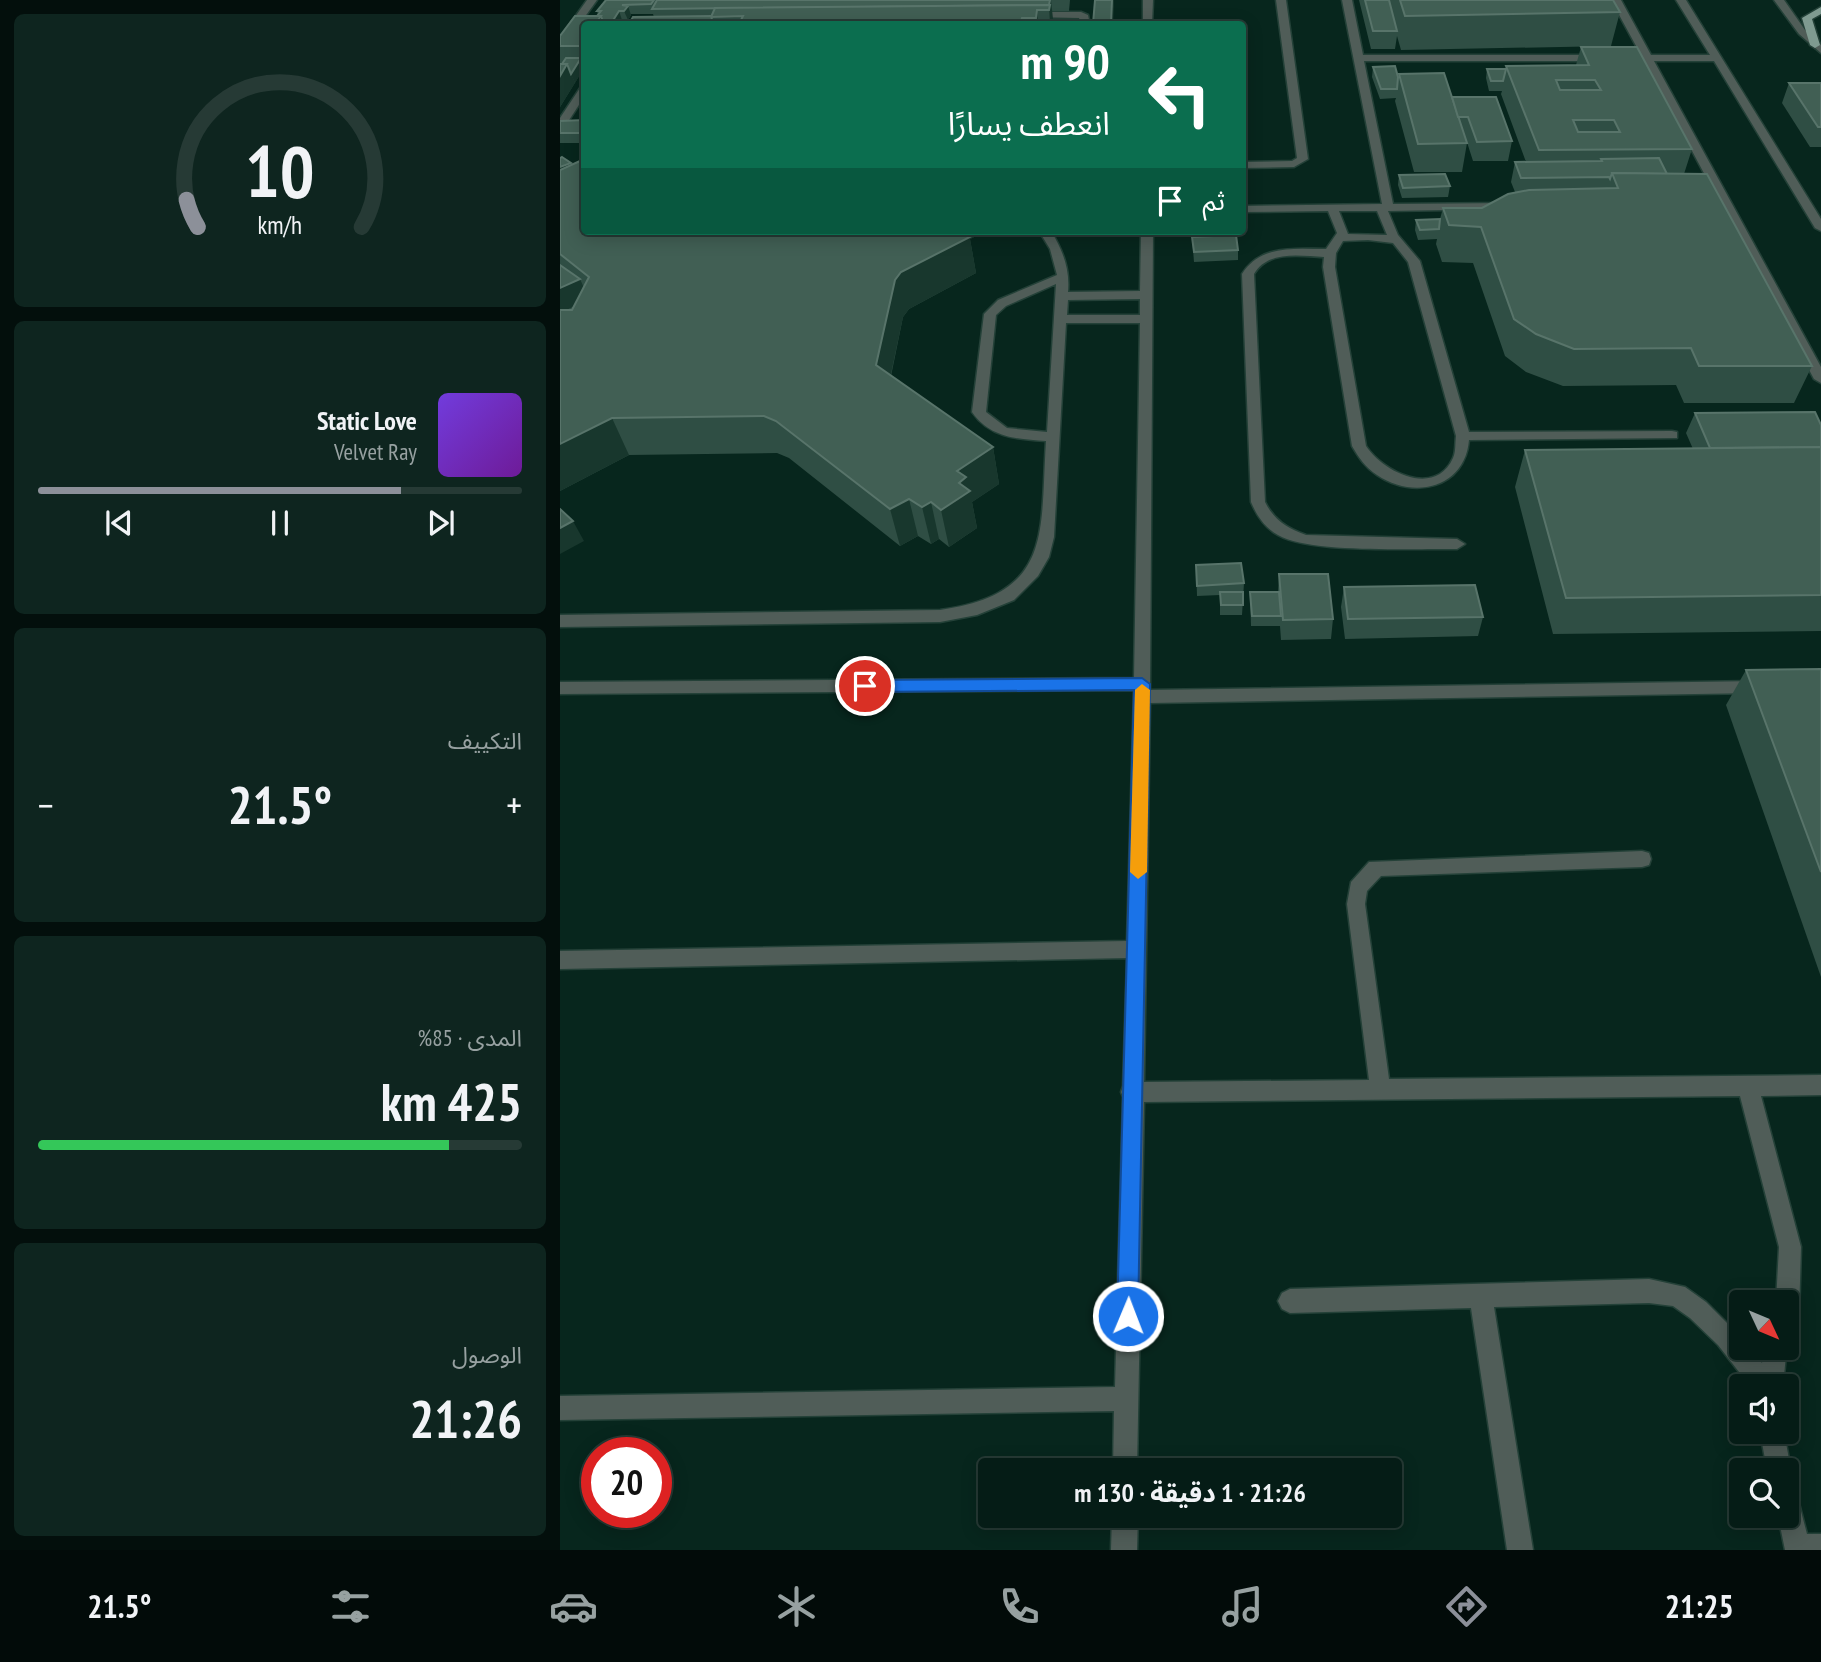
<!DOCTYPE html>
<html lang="ar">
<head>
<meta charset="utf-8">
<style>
  body { margin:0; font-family:"PT Sans Narrow","Noto Sans Arabic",sans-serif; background:#0e251f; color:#f1f3f6; direction:rtl; height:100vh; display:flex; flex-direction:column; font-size:26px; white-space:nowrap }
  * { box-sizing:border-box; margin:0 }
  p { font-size:23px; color:#97a1a1 }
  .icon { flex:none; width:38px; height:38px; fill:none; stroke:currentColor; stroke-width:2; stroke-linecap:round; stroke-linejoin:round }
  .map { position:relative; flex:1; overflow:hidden; direction:ltr }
  .details { display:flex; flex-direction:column; gap:14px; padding:14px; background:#030f0c; width:560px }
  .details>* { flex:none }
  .hud { position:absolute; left:21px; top:21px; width:665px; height:214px; border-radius:7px; box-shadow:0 4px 18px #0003,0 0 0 2px #263a35; direction:rtl; background:#0b6e4f; color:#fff; overflow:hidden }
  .needle { width:46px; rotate:134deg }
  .fabs { position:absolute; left:1169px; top:1290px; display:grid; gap:14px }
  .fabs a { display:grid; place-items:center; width:70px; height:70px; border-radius:7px; background:#051c16; box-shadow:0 4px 18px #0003,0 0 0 2px #263a35; font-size:35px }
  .speed { position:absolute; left:21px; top:1437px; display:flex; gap:14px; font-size:35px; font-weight:700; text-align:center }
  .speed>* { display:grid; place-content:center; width:91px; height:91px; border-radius:50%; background:#051c16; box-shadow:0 4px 18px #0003,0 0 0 2px #263a35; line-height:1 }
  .speed .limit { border:10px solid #d22; background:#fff; color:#111 }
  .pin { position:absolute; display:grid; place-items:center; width:60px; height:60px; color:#fff; margin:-30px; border:4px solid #fff; border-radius:50%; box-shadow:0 2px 7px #0007 }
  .me { position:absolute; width:77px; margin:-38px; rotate:1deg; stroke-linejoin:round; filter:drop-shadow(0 0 5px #0008) }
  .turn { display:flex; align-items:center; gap:24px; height:147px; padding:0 21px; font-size:32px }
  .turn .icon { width:91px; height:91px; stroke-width:2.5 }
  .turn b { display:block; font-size:49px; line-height:60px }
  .then { display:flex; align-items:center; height:66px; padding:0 21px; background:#0003; gap:14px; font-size:26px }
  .big { font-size:52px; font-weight:700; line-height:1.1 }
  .details .widget { flex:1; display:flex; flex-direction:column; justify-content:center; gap:10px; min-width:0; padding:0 24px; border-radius:10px; background:#0e251f }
  .details .dial { align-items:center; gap:0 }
  .dial svg { height:182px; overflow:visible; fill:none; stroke:#263a35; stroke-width:7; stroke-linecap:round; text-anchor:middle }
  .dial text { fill:#f1f3f6; stroke:none }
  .song { display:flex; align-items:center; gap:21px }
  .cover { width:84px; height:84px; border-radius:10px; background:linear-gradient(135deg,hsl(260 70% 55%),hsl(280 70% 35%)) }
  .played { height:7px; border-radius:4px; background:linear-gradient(90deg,#8c9099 75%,#263a35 75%) }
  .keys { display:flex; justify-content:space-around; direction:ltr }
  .heat { display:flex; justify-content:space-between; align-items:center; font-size:38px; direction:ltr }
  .charge { height:10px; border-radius:5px; background:linear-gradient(90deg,#34c759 85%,#263a35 0) }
  .trip { position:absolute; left:418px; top:1458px; width:424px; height:70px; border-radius:7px; background:#051c16; box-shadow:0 4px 18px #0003,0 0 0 2px #263a35; font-weight:700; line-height:70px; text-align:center; direction:rtl }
  .menu { display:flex; height:112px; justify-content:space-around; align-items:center; background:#020b09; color:#97a1a1 }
  .menu .icon { width:49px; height:49px }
  .menu .selected { color:#8c9099 }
  .menu b { font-size:32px; color:#f1f3f6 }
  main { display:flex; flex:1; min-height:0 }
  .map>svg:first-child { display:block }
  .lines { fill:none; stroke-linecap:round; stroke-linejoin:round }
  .service-casing { stroke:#244138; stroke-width:3 }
  .minor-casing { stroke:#244138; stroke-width:3 }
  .primary-casing { stroke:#244138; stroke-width:3 }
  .service { fill:#505d58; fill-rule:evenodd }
  .minor { fill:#505d58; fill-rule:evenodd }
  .primary { fill:#7f9a90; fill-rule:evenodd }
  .wall { fill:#2f4e44 }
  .shaded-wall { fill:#18372d }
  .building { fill:#415f54; stroke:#58746a; stroke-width:2; fill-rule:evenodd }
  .route { fill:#1a73e8; stroke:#114b97; stroke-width:2 }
  .slow { fill:#f59e0b }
</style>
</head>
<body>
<main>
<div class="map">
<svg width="1261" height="1550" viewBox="0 0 1261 1550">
  <rect width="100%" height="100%" fill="#07261d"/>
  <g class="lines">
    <defs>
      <g id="service">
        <polygon points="27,0 37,0 3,47 0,48 0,38"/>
        <polygon points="583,0 593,0 592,24 583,24"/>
        <polygon points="716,0 726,0 748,159 734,167 682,168 682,162 732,161 737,158"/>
        <path d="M 782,0 L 792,0 L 803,55 L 1041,55 L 1046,58 L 1041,61 L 804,61 L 833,204 L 948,203 L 954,206 L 948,209 L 828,211 L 838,235 L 860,261 L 909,432 L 1112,431 L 1117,432 L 1117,438 L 909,440 C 905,488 854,500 817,475 C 805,467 799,458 792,446 L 763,267 L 764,257 C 740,256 708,250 694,274 L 705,502 C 714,520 727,528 746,535 L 897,539 L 905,544 L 897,549 C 855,548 751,554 718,535 C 705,528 697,516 691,502 L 682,274 C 701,244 735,249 766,249 L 777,233 L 768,211 L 682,212 L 682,206 L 822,204 ZM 779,211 L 817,211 L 827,235 L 788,234 ZM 808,240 L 833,243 L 848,262 L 896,436 C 895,443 896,452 893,458 C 875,498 823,472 806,446 L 775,267 L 776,253 L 783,241 Z"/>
        <polygon points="1051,0 1061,0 1091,55 1150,55 1116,0 1126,0 1261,219 1261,231 1255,228 1154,61 1094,61 1261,367 1261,383 1254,379 1084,61 1071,58 1081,55"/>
        <polygon points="471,12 521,12 528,15 530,24 521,24 519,18 468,17 466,15"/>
        <polygon points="24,87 24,97 4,128 0,129 0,118 20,88"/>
        <path d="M 479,231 L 491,231 C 503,251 510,269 508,292 L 580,291 L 581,231 L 593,231 L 590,690 L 1198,681 L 1206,687 L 1198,693 L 590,703 L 584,1082 L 809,1080 L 787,904 L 791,882 L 809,862 L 1082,851 L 1089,853 L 1091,859 L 1089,865 L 1082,867 L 821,876 L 807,891 L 805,904 L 829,1079 L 1261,1075 L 1261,1095 L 1201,1096 L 1241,1247 L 1239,1316 L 1235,1324 L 1227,1328 L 1227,1302 L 1216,1302 L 1219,1247 L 1180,1096 L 584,1102 L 577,1470 L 553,1470 L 554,1411 L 0,1420 L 0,1396 L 555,1387 L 563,1097 L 561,1092 L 563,1086 L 567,958 L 0,969 L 0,951 L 567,941 L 574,690 L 0,694 L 0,682 L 574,678 L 580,323 L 506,323 L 494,537 L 489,557 L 478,576 L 454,600 L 417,615 L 380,622 L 0,627 L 0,615 L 380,610 C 493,594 480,534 486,441 C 457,439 430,438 412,412 L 424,314 L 438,300 L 497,275 L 490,249 ZM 496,284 L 487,432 L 447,428 L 426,412 L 436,315 L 446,306 ZM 580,299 L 580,315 L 507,315 L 508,300 Z"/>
        <polygon points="1089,1279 1125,1287 1146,1302 1181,1337 1181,1348 1189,1348 1202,1363 1204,1348 1227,1345 1223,1386 1190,1386 1158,1345 1130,1318 1113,1306 1089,1303 934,1307 973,1550 947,1550 911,1308 730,1313 722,1309 718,1301 722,1293 730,1289"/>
        <polygon points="1200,1432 1224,1432 1231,1470 1228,1479 1227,1470 1207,1470"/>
        <polygon points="1227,1488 1236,1492 1247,1534 1261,1534 1261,1550 1225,1550 1218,1516 1227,1516"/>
        <polygon points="552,1516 578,1516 577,1550 551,1550"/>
      </g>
      <polygon id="minor" points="1214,0 1224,0 1245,30 1261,45 1261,53 1239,34"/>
      <polygon id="primary" points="1261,7 1261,14 1252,19 1260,45 1255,48 1250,45 1242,18"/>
    </defs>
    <use href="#service" class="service-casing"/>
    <use href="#minor" class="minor-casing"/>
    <use href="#primary" class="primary-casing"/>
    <use href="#service" class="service"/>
    <use href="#minor" class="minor"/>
    <use href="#primary" class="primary"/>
  </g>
  <g class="wall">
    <polygon points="46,0 510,0 509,11 492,11 492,24 69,24 94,17 93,14 71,14 71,15 68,20 62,20 59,24 24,24 24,68 0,107 0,36 37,16 38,15 37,11"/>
    <polygon points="799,0 1053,0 1060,12 1051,46 841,50 837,36 835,49 811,49"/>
    <polygon points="1021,47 1132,149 1124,174 1252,366 1234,403 1124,403 1116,385 1003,386 966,372 945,356 913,263 882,262 876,244 877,239 858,240 855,230 856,220 880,219 883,208 922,208 955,192 951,182 955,162 966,162 941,94 942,91 929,91 926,78 927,69 946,69 946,66 1016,65"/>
    <polygon points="813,67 838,77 839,74 892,97 952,141 948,161 913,161 905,136 907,143 902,172 854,172 835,101 836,98 820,99 812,77"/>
    <polygon points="1229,83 1261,83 1261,147 1250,147 1222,103"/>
    <polygon points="24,120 24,143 0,143 0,121"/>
    <polygon points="0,158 11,165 24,231 427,231 410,239 416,273 349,309 343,317 331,376 433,447 439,484 412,502 417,528 389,547 379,539 371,544 358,536 340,546 229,458 217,453 69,455 0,491"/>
    <polygon points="839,175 890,186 888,197 842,198 838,185"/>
    <polygon points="632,237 678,250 678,260 634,262"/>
    <polygon points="1135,413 1261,425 1261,631 993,634 955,487 965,450 1133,449 1126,433"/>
    <polygon points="636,565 684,583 682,615 660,615 660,595 637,596"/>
    <polygon points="719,574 773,619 771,639 721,640 720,626 691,626 690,592 718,592"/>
    <polygon points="784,587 923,617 918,636 785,639 781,607"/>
    <polygon points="1261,669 1261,977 1166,705 1186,670"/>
  </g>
  <g class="shaded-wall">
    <polygon points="490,0 491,0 493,19 492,24 490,24 489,6"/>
    <polygon points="552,0 554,0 554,7 553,24 551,24"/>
    <polygon points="68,6 71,15 68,20 64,11"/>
    <polygon points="477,10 478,24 476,24 476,18"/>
    <polygon points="59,11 62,20 59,24 53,24 52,22"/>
    <polygon points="41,16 44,24 35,24"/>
    <polygon points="24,40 24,59 20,46"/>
    <polygon points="21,58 24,68 15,83 11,74"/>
    <polygon points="7,64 15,83 0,107 0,76"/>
    <polygon points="11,163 24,196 0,183 0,167"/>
    <polygon points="405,231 427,231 410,239 416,273 349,309 343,317 325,402 316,365 335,280 341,272"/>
    <polygon points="20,279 29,299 0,313 0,288"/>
    <polygon points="52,418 69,455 0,491 0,444"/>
    <polygon points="433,447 439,484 412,502 417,528 389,547 381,510 397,471"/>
    <polygon points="349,499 358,536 340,546 330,509"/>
    <polygon points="371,502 379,539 371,544 362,507"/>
    <polygon points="13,521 24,541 0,554 0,528"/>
  </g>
  <g class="building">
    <polygon points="46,0 94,0 91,4 62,5 68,6 64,11 59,11 52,22 43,22 41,16 37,16 41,11 37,11"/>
    <polygon points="97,0 490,0 489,5 92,9"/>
    <polygon points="535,0 552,0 551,24 533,24"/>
    <polygon points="805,0 829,0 837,31 813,31"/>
    <polygon points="840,0 1053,0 1060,12 845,16"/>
    <polygon points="490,5 489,10 477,10 476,18 462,18 460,24 179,24 183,16 151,17 155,8"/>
    <polygon points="15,16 41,16 35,24 24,24 24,40 20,46 0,46 0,36"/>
    <polygon points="151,16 153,23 119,23 118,24 69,24 73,17"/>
    <path d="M 1021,47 L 1077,47 L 1132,149 L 979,150 L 946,66 L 1029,65 ZM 996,80 L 1035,80 L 1041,90 L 1000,90 ZM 1013,120 L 1054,120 L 1060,132 L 1018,132 Z"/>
    <polygon points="6,58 21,58 11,74 7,64 2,64"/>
    <polygon points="0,64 7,64 0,76"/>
    <polygon points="835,66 838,77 837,89 821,89 813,67"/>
    <polygon points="927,69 946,69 943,81 931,81"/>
    <polygon points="884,73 907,143 858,144 839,74"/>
    <polygon points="1229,83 1261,83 1261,127 1258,127"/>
    <polygon points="892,97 936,97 952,141 917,142 908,117 898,117"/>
    <polygon points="24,120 24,133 0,133 0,121"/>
    <polygon points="2,157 11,163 0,167 0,158"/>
    <polygon points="1099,158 1107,174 1052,173 1050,179 1049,177 961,178 955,162 1042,161 1041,159"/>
    <polygon points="20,161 24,164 24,231 400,231 410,237 341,272 335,280 316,365 433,447 397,471 406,477 399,483 410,491 381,510 371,502 362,507 349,499 330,509 216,421 204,416 52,418 0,444 0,310 12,310 29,277 0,254 0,170"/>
    <polygon points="1052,173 1147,174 1252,366 1139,366 1131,348 1014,349 976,334 954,319 921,227 889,225 883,208 922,208 948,194 969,190 1058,188"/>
    <polygon points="885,174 890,186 843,188 839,175"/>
    <polygon points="880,219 879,229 860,230 856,220"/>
    <polygon points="676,235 678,250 634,252 632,237"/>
    <polygon points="0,265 20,279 0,288"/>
    <polygon points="1255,412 1261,425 1261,447 1150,448 1135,413"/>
    <polygon points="1261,447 1261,595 1006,598 965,450"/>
    <polygon points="0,509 13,521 0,528"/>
    <polygon points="681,563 684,583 637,586 636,565"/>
    <polygon points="719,574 768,574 773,619 723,620"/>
    <polygon points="915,585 923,617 788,619 784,587"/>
    <polygon points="660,592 683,592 683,605 661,605"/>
    <polygon points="690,592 719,592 721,616 692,616"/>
    <polygon points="1261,669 1261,872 1186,670"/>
  </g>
  <polygon class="route" points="582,678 590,684 578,1316 575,1323 568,1326 560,1323 557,1316 574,690 305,692 297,686 305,680"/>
  <polygon class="slow" points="582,684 590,690 587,872 578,879 570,872 575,690"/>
</svg>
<div class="fabs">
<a><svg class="needle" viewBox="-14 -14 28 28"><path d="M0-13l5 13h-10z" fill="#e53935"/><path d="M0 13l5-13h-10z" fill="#97a1a1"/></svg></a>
<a><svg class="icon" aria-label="sound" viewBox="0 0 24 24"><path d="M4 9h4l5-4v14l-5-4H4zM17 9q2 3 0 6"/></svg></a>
<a><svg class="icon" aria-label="search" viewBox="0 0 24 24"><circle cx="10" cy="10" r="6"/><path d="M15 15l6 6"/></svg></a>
</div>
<div class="speed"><div class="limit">20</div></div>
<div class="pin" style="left:305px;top:686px;background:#d93025"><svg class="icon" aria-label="arrive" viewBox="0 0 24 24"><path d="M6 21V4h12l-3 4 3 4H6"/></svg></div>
<svg class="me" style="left:568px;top:1316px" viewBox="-20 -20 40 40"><circle r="17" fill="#1a73e8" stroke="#fff" stroke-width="3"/><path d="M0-11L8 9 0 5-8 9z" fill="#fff"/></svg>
<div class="trip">21:26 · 1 دقيقة · 130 m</div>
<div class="hud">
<div class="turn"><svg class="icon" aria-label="left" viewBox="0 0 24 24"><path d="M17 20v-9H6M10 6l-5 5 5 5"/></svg><div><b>90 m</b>انعطف يسارًا</div></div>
<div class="then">ثم<svg class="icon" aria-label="arrive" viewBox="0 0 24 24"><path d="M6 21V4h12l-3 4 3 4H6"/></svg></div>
</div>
</div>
<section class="details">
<div class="widget dial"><svg viewBox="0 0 100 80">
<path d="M14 69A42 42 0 1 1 86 69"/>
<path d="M14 69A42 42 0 0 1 9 57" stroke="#8c9099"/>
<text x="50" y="56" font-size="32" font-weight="700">10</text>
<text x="50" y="72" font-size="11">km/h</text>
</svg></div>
<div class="widget">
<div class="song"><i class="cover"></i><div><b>Static Love</b><p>Velvet Ray</p></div></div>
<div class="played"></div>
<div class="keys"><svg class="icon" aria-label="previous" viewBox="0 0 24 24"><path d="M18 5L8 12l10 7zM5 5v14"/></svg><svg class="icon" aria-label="pause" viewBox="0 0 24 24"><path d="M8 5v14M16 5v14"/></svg><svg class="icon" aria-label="next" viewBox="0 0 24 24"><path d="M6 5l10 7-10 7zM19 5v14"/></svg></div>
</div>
<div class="widget"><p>التكييف</p>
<div class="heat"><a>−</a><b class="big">21.5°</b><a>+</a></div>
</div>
<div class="widget"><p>المدى · 85%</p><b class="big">425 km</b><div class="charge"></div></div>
<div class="widget"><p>الوصول</p><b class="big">21:26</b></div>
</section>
</main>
<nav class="menu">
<b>21:25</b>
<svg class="icon selected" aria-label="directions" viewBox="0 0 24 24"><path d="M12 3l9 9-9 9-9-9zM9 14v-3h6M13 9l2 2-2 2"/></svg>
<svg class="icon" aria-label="music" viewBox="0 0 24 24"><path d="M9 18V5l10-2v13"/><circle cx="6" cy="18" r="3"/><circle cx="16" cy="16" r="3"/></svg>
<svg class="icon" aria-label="phone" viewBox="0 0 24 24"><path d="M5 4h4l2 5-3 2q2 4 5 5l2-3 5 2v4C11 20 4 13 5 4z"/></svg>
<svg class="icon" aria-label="climate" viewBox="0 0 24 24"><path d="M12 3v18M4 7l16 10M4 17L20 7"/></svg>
<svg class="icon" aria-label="car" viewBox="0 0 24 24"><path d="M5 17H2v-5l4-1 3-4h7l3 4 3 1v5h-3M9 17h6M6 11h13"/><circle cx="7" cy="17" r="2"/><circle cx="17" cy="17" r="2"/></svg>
<svg class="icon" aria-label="filters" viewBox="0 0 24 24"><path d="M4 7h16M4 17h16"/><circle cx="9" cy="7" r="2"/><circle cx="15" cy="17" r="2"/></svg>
<b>21.5°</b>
</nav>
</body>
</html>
